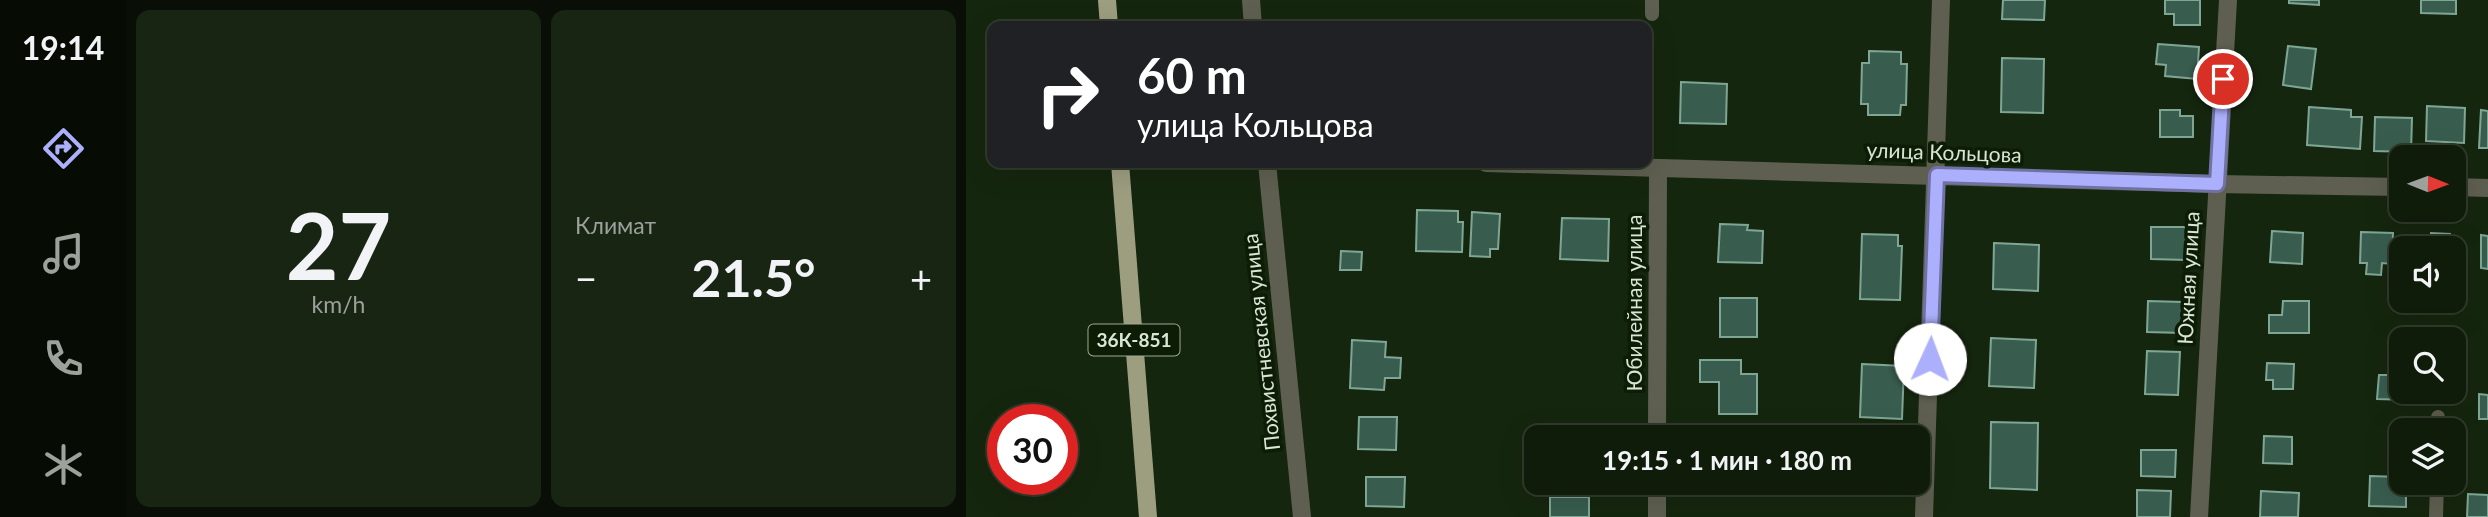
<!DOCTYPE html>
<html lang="ru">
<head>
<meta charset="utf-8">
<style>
  body { margin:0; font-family:Lato,sans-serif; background:#192513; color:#f1f3f6; height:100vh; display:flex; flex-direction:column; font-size:26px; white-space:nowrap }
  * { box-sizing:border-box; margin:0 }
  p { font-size:23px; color:#9ca19c }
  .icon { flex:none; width:38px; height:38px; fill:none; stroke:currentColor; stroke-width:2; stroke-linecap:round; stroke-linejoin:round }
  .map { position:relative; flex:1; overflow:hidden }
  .panel { display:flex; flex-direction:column; gap:10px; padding:10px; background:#090f06; width:840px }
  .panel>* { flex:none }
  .guide { position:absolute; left:21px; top:21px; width:665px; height:147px; border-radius:14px; box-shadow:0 7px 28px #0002,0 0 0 2px #303a2b; background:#202124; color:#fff; overflow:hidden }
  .needle { width:46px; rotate:91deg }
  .controls { position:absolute; left:1423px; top:145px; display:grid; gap:14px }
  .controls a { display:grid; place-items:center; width:77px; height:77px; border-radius:14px; background:#101c0a; box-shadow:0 7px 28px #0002,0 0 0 2px #303a2b; font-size:35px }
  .speed { position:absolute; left:21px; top:404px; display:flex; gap:14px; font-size:35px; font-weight:700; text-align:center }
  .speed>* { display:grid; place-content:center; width:91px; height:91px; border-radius:50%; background:#101c0a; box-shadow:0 7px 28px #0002,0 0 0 2px #303a2b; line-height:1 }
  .speed .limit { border:10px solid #d22; background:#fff; color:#111 }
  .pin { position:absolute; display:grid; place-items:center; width:60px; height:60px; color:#fff; margin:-30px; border:4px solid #fff; border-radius:50%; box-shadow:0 2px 7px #0007 }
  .me { position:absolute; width:77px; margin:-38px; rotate:2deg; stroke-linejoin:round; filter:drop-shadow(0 0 5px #0008) }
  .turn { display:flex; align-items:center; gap:24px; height:147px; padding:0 35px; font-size:32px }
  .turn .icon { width:91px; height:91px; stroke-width:2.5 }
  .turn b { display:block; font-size:49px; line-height:60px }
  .big { font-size:52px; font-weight:700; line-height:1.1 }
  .panel .tile { flex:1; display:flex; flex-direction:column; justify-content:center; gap:10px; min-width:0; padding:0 24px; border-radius:14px; background:#192513 }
  .panel .dial { align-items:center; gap:0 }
  .dial b { font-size:91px; line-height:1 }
  .heat { display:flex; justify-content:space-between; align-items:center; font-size:38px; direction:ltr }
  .panel .tiles { flex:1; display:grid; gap:10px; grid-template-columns:repeat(2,1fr) }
  .trip { position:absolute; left:558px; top:425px; width:406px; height:70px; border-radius:14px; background:#101c0a; box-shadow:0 7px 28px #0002,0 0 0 2px #303a2b; font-weight:700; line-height:70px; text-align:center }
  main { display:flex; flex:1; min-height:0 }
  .tabs { display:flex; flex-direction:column; width:126px; justify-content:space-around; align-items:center; background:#060b04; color:#9ca19c }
  .tabs .icon { width:49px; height:49px }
  .tabs .on { color:#acaffb }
  .tabs b { font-size:32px; color:#f1f3f6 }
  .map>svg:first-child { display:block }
  .building { fill:#385d4e; stroke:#7fa695; stroke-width:2 }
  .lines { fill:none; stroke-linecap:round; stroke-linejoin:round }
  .service { stroke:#5f5f51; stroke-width:14 }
  .minor { stroke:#5f5f51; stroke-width:18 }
  .primary { stroke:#9d9e80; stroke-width:18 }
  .route-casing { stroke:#7072a3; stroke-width:18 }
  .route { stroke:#acaffb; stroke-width:12 }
  .labels { text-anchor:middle; stroke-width:7; stroke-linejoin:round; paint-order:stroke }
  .shield { fill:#0c1c05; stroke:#9ca997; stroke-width:2 }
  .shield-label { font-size:19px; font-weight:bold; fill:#d9e5d5 }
  .street-label { font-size:21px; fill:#d9e5d5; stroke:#0c1c05 }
</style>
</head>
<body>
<main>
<nav class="tabs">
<b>19:14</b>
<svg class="icon on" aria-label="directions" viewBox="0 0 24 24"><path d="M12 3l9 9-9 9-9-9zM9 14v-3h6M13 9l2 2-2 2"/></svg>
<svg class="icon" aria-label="music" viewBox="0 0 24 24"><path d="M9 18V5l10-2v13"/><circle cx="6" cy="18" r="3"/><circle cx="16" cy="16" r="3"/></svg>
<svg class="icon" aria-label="phone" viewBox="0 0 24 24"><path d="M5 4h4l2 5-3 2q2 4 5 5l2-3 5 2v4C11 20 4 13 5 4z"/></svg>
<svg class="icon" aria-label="climate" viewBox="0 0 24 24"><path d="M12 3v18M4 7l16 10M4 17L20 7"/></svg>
</nav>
<section class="panel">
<div class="tiles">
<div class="tile dial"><b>27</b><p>km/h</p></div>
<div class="tile"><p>Климат</p>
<div class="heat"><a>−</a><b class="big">21.5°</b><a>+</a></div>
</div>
</div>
</section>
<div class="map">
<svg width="1522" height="517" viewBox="0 0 1522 517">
  <rect width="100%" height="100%" fill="#15260e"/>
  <g class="building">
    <polygon points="1037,0 1079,0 1078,20 1036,19"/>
    <polygon points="1199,0 1234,0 1234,25 1208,25 1208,14 1199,14"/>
    <polygon points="1323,0 1353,0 1353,5 1323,3"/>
    <polygon points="1455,0 1490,0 1490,14 1455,13"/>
    <polygon points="1192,44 1233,47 1231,79 1199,76 1200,65 1190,64"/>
    <polygon points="1322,46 1350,49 1345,89 1317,85"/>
    <polygon points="903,51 935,52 935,64 941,64 940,105 935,105 934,115 902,115 902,104 895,104 896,63 903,63"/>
    <polygon points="1036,58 1078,59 1077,113 1035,112"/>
    <polygon points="681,80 683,80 682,118 681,118"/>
    <polygon points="715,82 761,84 760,124 714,123"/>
    <polygon points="1461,106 1499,108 1498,143 1460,141"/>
    <polygon points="1343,107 1385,110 1385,117 1396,117 1394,149 1341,145"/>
    <polygon points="1194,110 1214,110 1214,116 1227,116 1227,137 1194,137"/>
    <polygon points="1515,110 1522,111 1522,148 1513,148"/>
    <polygon points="1409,117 1446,118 1445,152 1408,151"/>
    <polygon points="451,210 492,211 492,222 497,222 496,252 450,251"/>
    <polygon points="506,212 534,214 532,249 524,249 524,257 504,256"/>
    <polygon points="596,218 643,219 642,261 594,259"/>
    <polygon points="754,224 782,225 781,230 797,231 796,263 752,262"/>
    <polygon points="1185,227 1222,227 1221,260 1185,259"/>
    <polygon points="1306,231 1337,233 1336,264 1304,262"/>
    <polygon points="1395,232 1427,233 1426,264 1416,263 1415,275 1400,274 1401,263 1394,263"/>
    <polygon points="1465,233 1484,234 1484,243 1493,243 1492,270 1488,270 1488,248 1464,248"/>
    <polygon points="896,234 932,235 932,246 936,246 934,300 894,299"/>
    <polygon points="1515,235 1522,236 1522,269 1515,268"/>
    <polygon points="1028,243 1073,245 1072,291 1027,289"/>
    <polygon points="375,251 396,252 395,270 374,270"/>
    <rect x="754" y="298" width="37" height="39"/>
    <polygon points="1182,301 1217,302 1216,333 1181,332"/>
    <polygon points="1317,301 1343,301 1343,333 1303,333 1303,315 1316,315"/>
    <polygon points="1025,338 1070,340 1068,388 1023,386"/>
    <polygon points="386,340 420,342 419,357 435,358 434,378 419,378 418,390 384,388"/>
    <polygon points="1181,351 1214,352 1212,395 1179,394"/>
    <polygon points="734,360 775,360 775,374 791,374 791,414 753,414 753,382 734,382"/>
    <polygon points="1428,361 1435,362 1435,392 1445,392 1445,400 1411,399 1413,375 1427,375"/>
    <polygon points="1301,363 1328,364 1327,389 1307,389 1307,380 1300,380"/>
    <polygon points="896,364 938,366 936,419 894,417"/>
    <polygon points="1513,394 1522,395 1522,419 1513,419"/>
    <polygon points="393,417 431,417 430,450 392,449"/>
    <polygon points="1025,422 1072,423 1071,490 1024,488"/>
    <polygon points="637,426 637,438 604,438 604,427"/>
    <polygon points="1298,436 1326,437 1326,464 1297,463"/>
    <polygon points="1175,450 1210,450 1209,477 1175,476"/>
    <polygon points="1404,476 1435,477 1435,483 1440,483 1440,507 1403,506"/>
    <polygon points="400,477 439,477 438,507 400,506"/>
    <rect x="892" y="483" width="38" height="8"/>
    <polygon points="1171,490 1205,491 1204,517 1171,517"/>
    <polygon points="1295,491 1333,493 1332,517 1294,517"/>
    <polygon points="1502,494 1522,495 1522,517 1501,517"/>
    <rect x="584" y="497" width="39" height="20"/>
  </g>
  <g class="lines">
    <g class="service">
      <polyline points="686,14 686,0"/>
      <polyline points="1472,430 1472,417"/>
      <polyline points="1470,517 1471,483"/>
    </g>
    <g class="minor">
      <polyline points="285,0 287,26"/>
      <polyline points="301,163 336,517"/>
      <polyline points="520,163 1251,184 1435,187"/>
      <polyline points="1488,187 1522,188"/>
      <polyline points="691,438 692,168"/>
      <polyline points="691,517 691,483"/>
      <polyline points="958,517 975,0"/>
      <polyline points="1233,517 1262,0"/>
    </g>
    <g class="primary">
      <polyline points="141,0 143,26"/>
      <polyline points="154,163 182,517"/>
    </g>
  </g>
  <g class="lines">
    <defs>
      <polyline id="route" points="964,359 971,175 1251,184 1257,79"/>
    </defs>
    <use href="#route" class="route-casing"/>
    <use href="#route" class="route"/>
  </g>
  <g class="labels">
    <rect class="shield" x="122.5" y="324.5" width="91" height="31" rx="5"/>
    <g class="shield-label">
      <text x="168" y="347">36К-851</text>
    </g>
    <g class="street-label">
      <text transform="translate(978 153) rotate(2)" y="7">улица Кольцова</text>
      <text transform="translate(1223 278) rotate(-87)" y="7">Южная улица</text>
      <text transform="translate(669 303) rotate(-90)" y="7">Юбилейная улица</text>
      <text transform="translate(296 342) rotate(-96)" y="7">Похвистневская улица</text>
    </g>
  </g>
</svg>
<div class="controls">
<a><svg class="needle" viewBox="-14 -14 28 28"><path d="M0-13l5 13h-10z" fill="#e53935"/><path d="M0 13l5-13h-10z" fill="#9ca19c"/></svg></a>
<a><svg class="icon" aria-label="sound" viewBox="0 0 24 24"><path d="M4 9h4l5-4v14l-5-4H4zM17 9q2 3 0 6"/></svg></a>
<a><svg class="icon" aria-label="search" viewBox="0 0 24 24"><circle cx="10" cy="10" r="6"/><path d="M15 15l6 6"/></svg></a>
<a><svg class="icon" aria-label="layers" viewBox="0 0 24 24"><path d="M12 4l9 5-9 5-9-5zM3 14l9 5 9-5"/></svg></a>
</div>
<div class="speed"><div class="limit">30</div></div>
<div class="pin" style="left:1257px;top:79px;background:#d93025"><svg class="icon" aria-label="arrive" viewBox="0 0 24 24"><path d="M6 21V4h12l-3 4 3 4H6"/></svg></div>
<svg class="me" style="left:964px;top:359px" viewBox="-20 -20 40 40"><circle r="19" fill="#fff"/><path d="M0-13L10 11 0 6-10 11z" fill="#acaffb"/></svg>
<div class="trip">19:15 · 1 мин · 180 m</div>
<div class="guide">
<div class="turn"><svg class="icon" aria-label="right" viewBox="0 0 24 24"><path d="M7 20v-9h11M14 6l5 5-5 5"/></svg><div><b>60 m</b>улица Кольцова</div></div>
</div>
</div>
</main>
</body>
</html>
